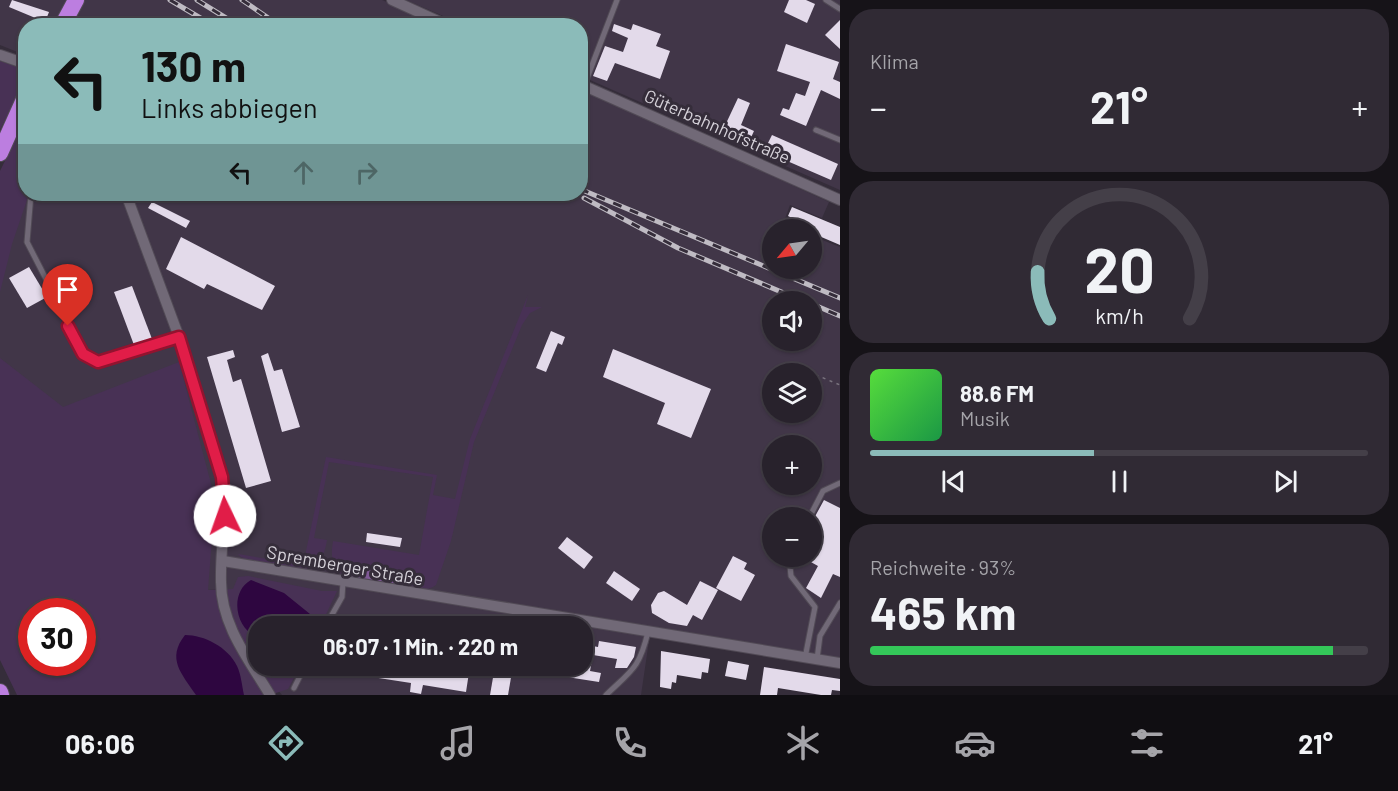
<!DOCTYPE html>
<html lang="de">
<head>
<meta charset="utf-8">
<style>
  body { margin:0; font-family:Barlow,sans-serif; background:#302a34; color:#f1f3f6; height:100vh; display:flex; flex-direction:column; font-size:22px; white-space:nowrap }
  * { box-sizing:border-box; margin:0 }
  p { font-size:20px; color:#a5a4a9 }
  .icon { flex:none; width:33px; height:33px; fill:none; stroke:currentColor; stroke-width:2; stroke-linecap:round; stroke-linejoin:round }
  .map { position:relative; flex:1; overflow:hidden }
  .drawer { display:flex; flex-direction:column; gap:9px; padding:9px; background:#161318; width:558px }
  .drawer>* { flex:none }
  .banner { position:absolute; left:18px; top:18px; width:570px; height:183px; border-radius:24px; box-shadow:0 2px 4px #0004,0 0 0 2px #443f48; background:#8bbbb9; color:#111; overflow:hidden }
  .needle { width:39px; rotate:241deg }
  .buttons { position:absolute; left:762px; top:219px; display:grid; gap:12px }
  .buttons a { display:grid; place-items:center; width:60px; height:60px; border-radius:50%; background:#28222c; box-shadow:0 2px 4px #0004,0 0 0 2px #443f48; font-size:30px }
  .speed { position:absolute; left:18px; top:598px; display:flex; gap:12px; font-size:30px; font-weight:700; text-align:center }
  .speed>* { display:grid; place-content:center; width:78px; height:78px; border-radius:50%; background:#28222c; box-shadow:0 2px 4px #0004,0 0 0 2px #443f48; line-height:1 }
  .speed .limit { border:9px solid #d22; background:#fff; color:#111 }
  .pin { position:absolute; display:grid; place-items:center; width:51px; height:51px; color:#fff; margin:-62px -26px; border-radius:50% 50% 50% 0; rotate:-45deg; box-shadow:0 0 6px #0007 }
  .pin .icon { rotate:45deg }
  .me { position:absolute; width:66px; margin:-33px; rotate:357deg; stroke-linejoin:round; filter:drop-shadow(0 0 4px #0008) }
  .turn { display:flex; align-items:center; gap:21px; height:126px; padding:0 24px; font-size:27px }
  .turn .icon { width:78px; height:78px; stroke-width:2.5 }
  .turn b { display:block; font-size:42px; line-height:51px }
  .lanes { display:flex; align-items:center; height:57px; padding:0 24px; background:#0003; justify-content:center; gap:30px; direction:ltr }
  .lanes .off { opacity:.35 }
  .big { font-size:45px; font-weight:700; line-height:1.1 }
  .drawer .widget { flex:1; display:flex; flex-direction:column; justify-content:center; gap:9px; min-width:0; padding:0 21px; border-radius:24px; background:#302a34 }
  .drawer .dial { align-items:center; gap:0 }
  .dial svg { height:156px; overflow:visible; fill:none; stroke:#443f48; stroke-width:7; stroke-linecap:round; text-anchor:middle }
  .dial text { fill:#f1f3f6; stroke:none }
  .song { display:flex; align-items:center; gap:18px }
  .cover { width:72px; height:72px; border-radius:9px; background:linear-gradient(135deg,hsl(110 70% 55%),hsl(140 70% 35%)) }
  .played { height:6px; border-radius:3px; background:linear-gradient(90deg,#8bbbb9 45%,#443f48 45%) }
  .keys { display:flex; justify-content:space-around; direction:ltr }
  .heat { display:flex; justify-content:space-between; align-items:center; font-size:33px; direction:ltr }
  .charge { height:9px; border-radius:4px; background:linear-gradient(90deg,#34c759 93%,#443f48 0) }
  .trip { position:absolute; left:248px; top:616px; width:345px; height:60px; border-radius:24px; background:#28222c; box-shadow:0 2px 4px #0004,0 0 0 2px #443f48; font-weight:700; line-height:60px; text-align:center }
  .tab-bar { display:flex; height:96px; justify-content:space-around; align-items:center; background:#100e12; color:#a5a4a9 }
  .tab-bar .icon { width:42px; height:42px }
  .tab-bar .current { color:#8bbbb9 }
  .tab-bar b { font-size:27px; color:#f1f3f6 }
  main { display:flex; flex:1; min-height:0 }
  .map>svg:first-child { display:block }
  .built { fill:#413648; fill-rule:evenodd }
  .green { fill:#483155; fill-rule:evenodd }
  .forest { fill:#7f5896 }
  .water { fill:#2e0640 }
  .building { fill:#e3daea }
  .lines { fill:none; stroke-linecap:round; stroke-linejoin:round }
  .service-casing { stroke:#514a55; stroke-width:7 }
  .minor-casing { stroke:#514a55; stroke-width:12 }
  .trunk-casing { stroke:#514a55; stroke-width:18 }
  .path { stroke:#7a747f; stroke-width:1.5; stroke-dasharray:3 4.5; stroke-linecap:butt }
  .service { stroke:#716977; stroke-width:5 }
  .minor { stroke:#716977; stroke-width:10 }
  .trunk { stroke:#bc7ee0; stroke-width:16 }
  .rail-casing { stroke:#bfbbc3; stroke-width:5 }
  .rail { stroke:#352d3a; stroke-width:3; stroke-dasharray:9; stroke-linecap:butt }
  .route-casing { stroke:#92132f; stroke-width:15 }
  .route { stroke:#e11d48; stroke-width:10 }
  .labels { text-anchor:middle; stroke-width:6; stroke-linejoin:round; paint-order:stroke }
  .street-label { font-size:18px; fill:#d5d1d9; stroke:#352d3a }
</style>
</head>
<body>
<main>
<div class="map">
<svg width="840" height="695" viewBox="0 0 840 695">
  <rect width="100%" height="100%" fill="#352d3a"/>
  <g class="built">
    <polygon points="0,0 382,0 442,25 26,26 25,55 0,45"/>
    <polygon points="406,0 840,0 840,190 581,76 580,26 464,25"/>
    <path d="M 581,88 L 794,183 L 794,186 L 829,202 L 822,218 L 790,205 L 783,224 L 797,229 L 772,230 L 772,268 L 812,268 L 812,236 L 840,247 L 840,659 L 651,627 L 641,695 L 282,695 L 241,646 L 221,589 L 208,590 L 0,482 L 0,249 L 26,194 L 580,194 ZM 772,302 L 812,302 L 812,340 L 772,340 ZM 772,374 L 812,374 L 812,412 L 772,412 ZM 772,446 L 812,446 L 812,484 L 772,484 ZM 772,518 L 812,518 L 812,556 L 772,556 ZM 258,627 L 582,627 L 582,666 L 258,666 Z"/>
  </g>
  <g class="green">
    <polygon points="0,61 26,70 25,80 0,130"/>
    <polygon points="25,120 27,200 12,244 0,292 0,171"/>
    <path d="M 528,295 L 525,307 L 542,307 L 530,313 L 522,325 L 474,442 L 451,541 L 436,585 C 418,598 391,581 376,575 C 368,573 356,574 348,574 L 350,579 C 332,570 330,559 333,541 L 419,555 L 433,477 L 329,462 L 314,538 L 327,540 C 321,577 303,570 274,564 C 263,562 250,562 241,557 L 238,554 L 303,565 L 326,457 L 437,475 L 433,495 L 455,499 L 470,439 Z"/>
    <path d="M 0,358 L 63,407 L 179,362 L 215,499 L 208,590 L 233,589 L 238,577 L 248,576 L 322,591 L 337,591 L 320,627 L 258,627 L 258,666 L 300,666 L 288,689 L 270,695 L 17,695 L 0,660 ZM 32,612 L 82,612 L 82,663 L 32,663 Z"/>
  </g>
  <polygon class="forest" points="344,566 376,571 380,579 388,574 396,576 401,583 398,586 350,579"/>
  <g class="water">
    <path d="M 251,580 L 284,593 L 310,614 L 308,627 L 258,627 L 258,637 C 235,630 229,592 251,580 Z"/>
    <path d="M 185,635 C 204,635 228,647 237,666 C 241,674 242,686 244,695 L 196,695 C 182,674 166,659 185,635 Z"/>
  </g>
  <g class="building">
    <polygon points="12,0 49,12 45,22 9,7"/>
    <polygon points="789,0 806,0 815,4 807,23 784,12"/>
    <polygon points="840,20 840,49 825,35"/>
    <polygon points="614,24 631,30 633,24 661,34 656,46 670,51 660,79 615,63 607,81 593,76 605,46 623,52 628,38 612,31"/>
    <polygon points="786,44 839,62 833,79 840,82 840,99 821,90 806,126 780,115 783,108 789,110 796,93 805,96 810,82 777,71"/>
    <polygon points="738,98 750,103 741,125 754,131 748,144 722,132"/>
    <polygon points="772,135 838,164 831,180 764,151"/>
    <polygon points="152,202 190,221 186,228 148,208"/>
    <polygon points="792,207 840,227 840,245 812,233 812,230 802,230 790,224 792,218 788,216"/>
    <polygon points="181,237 275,286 262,310 207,284 204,289 166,269"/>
    <polygon points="29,267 47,297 27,308 9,278"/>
    <polygon points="132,286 152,339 134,345 114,292"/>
    <polygon points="551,331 565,337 562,345 558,343 546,372 536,368"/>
    <polygon points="613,349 711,389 691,438 657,424 665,403 603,377"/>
    <polygon points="233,350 235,357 227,360 233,382 241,379 271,481 246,488 207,357"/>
    <polygon points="268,353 274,371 282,369 300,427 282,432 261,356"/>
    <polygon points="824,500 840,508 840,577 833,574 821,598 806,588 818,566 800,556 812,556 812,522"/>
    <polygon points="367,533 402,538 400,547 366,542"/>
    <polygon points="567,537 593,557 584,569 558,548"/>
    <polygon points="733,556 747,563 744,569 755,575 741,601 716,588"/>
    <polygon points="614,571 640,589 632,601 606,583"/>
    <polygon points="700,581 718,590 702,620 693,615 687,626 669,623 652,613 651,605 658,593 664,591 687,605"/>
    <polygon points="599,641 636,647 634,657 627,668 615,668 617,659 593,655 590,671 601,673 599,682 554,675 556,666 582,666 582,644 598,647"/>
    <polygon points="661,651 710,659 708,673 702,672 701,679 677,675 676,683 672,682 671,689 660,687"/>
    <polygon points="728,661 749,665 746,680 725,676"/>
    <polygon points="361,666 470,666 466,692 423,685 421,694 410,692 411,683 359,675"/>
    <polygon points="495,666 513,666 508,695 490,695"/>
    <polygon points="764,667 840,679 840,691 832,690 831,695 821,695 778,688 777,695 760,695"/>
  </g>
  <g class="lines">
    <defs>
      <g id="service">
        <polyline points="826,0 840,9"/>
        <polyline points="584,86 617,0"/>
        <polyline points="816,130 840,140"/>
        <polyline points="31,194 27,242 86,357 103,362 179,337"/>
        <polyline points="809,518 823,491 840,483"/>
        <polyline points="789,556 791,576 815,607 805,658"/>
        <polyline points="325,627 342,597 343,582"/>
        <polyline points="817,659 820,636 840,603"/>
        <polyline points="294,688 305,666"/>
        <path d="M 606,695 C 632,670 639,669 648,632"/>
      </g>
      <g id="minor">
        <polyline points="392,0 449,26"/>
        <polyline points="0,55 26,64"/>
        <polyline points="580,84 840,200"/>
        <path d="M 126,194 L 179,337 L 222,477 C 228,513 220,546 221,582 C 221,625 249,660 270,695"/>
        <polyline points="223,561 840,663"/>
      </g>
      <g id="trunk">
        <polyline points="62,26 76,0"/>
        <polyline points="0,153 26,95"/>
        <polyline points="0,692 1,695"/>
      </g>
    </defs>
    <use href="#service" class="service-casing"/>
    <use href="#minor" class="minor-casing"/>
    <use href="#trunk" class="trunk-casing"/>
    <polyline class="path" points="795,366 840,385"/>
    <use href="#service" class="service"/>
    <use href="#minor" class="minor"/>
    <use href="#trunk" class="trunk"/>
    <defs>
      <g id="rail">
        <polyline points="170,0 214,26"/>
        <polyline points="197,0 239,26"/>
        <polyline points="242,0 280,26"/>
        <polyline points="580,189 840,298"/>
        <polyline points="584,198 678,248 805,302"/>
        <polyline points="812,304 840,316"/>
      </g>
    </defs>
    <use href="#rail" class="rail-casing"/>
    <use href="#rail" class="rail"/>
  </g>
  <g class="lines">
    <defs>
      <polyline id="route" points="68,326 83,354 98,362 179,337 222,477 225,516"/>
    </defs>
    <use href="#route" class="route-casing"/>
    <use href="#route" class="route"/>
  </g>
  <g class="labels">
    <g class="street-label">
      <text transform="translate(717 127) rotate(24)" y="6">Güterbahnhofstraße</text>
      <text transform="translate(345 566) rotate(10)" y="6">Spremberger Straße</text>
    </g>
  </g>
</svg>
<div class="buttons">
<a><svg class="needle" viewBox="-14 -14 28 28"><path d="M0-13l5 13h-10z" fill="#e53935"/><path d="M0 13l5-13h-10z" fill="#a5a4a9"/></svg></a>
<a><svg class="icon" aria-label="sound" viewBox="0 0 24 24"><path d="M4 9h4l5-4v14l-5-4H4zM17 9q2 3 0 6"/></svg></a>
<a><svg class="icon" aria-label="layers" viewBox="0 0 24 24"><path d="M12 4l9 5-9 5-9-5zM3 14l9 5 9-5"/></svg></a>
<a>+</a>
<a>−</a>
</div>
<div class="speed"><div class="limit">30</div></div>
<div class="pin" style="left:68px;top:326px;background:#d93025"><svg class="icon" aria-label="arrive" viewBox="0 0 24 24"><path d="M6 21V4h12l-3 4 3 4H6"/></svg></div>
<svg class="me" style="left:225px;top:516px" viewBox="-20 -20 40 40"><circle r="19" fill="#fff"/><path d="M0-13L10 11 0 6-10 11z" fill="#e11d48"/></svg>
<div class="trip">06:07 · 1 Min. · 220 m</div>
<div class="banner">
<div class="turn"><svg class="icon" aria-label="left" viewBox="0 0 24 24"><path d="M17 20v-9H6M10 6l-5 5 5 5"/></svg><div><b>130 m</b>Links abbiegen</div></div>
<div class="lanes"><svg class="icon" aria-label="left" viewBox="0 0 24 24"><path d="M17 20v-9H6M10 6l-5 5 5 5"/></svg><svg class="icon off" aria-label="ahead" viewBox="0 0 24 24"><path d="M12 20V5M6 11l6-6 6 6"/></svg><svg class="icon off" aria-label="right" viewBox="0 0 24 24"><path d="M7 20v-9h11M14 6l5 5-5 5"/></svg></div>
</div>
</div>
<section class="drawer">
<div class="widget"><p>Klima</p>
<div class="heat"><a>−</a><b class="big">21°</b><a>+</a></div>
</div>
<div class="widget dial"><svg viewBox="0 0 100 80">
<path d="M14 69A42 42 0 1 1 86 69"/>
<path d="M14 69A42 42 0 0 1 8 45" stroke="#8bbbb9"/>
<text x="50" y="56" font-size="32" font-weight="700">20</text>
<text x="50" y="72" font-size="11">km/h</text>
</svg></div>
<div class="widget">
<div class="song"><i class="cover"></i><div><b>88.6 FM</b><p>Musik</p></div></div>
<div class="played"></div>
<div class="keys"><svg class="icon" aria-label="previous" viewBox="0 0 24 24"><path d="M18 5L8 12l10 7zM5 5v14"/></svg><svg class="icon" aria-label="pause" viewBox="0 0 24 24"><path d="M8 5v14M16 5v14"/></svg><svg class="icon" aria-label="next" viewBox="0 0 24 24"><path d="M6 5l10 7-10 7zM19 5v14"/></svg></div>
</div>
<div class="widget"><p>Reichweite · 93%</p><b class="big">465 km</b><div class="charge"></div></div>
</section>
</main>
<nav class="tab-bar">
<b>06:06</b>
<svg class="icon current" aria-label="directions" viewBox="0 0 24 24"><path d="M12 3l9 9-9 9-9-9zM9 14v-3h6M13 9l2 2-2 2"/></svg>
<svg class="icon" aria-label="music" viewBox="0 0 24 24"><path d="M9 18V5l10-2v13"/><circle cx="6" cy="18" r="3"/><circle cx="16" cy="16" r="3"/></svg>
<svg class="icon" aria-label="phone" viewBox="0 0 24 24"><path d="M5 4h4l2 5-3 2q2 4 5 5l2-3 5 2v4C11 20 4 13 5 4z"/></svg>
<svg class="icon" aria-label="climate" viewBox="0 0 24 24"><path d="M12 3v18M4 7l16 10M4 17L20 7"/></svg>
<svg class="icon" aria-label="car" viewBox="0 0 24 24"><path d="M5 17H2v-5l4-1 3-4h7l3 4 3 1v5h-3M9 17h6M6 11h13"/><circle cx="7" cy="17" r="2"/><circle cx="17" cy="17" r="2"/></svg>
<svg class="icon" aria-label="filters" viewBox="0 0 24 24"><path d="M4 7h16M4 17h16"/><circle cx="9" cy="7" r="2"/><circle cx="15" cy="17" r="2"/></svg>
<b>21°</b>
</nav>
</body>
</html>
